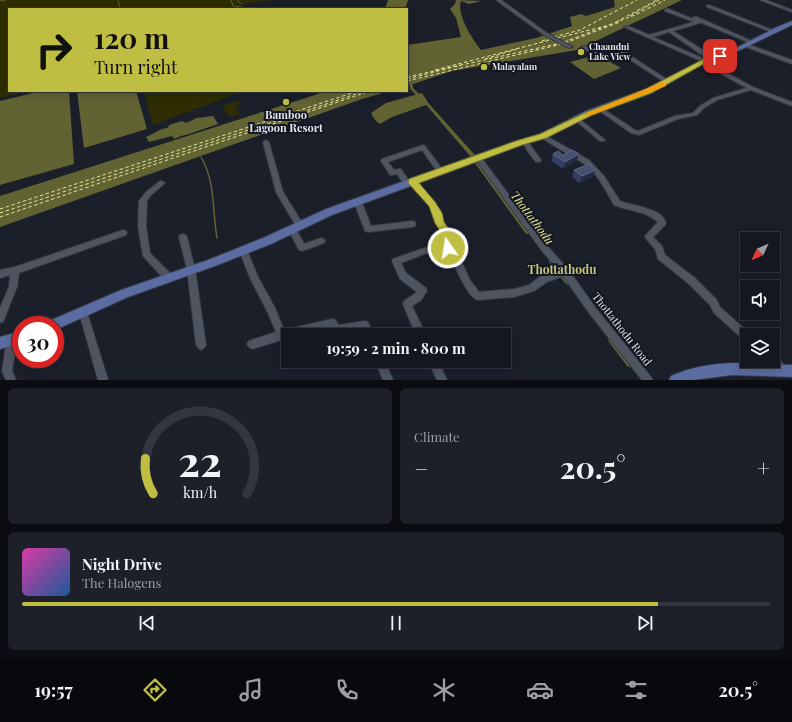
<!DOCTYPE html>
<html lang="en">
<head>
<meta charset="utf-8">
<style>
  body { margin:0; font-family:"Playfair Display",serif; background:#1d2029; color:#f1f3f6; height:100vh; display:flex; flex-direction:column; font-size:15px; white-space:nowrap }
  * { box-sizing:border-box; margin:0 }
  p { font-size:13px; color:#9d9fa5 }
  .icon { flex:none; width:22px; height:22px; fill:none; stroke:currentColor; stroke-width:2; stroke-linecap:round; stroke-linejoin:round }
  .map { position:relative; height:380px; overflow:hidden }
  .details { display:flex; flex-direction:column; gap:8px; padding:8px; background:#0b0d12; flex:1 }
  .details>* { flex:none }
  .banner { position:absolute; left:8px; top:8px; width:400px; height:84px; border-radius:0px; box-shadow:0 2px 10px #0003,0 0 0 1px #33363e; background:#bfbe42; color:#111; overflow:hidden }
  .needle { width:26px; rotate:226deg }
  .buttons { position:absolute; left:740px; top:232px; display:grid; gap:8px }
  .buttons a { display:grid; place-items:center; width:40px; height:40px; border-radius:0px; background:#141720; box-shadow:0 2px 10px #0003,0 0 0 1px #33363e; font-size:20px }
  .speed { position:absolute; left:12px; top:316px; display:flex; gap:8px; font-size:20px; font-weight:700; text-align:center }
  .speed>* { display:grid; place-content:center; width:52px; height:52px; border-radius:50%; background:#141720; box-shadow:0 2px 10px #0003,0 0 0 1px #33363e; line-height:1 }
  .speed .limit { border:6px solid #d22; background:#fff; color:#111 }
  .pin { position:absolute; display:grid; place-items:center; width:34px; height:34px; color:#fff; margin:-17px; border-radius:8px; box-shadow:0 2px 6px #0006 }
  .me { position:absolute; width:44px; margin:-22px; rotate:347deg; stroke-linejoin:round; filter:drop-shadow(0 0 3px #0008) }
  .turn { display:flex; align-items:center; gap:14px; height:84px; padding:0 20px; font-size:18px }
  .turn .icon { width:52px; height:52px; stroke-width:2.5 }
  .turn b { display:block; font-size:28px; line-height:34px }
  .big { font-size:30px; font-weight:700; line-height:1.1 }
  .details .widget { flex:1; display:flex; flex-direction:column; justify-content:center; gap:6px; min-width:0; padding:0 14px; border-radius:6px; background:#1d2029 }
  .details .dial { align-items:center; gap:0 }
  .dial svg { height:104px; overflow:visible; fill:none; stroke:#33363e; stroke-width:7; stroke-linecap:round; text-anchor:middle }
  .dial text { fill:#f1f3f6; stroke:none }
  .song { display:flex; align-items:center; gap:12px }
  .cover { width:48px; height:48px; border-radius:6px; background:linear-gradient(135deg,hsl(320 70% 55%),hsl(210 70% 35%)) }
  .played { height:4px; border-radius:2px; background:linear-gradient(90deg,#bfbe42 85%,#33363e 85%) }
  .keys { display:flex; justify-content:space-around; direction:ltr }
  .heat { display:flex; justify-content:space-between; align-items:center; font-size:22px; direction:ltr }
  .details .tiles { flex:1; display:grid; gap:8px; grid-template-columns:1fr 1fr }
  .widget:last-child { grid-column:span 2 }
  .trip { position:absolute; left:281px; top:328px; width:230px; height:40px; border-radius:0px; background:#141720; box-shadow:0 2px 10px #0003,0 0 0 1px #33363e; font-weight:700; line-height:40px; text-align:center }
  .tabs { display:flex; height:64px; justify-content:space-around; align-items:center; background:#08090d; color:#9d9fa5 }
  .tabs .icon { width:28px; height:28px }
  .tabs .on { color:#bfbe42 }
  .tabs b { font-size:18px; color:#f1f3f6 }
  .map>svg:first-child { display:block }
  .green { fill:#2e2e02 }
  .water { fill:#626333 }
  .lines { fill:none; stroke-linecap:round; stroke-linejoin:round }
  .stream-far1 { stroke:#626333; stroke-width:1 }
  .stream { stroke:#626333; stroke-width:1.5 }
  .canal { fill:#626333; fill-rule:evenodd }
  .ferry { stroke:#e5e799; stroke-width:1; stroke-dasharray:3.5 2.5; stroke-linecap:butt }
  .minor-casing { stroke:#363942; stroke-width:2 }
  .major-casing { stroke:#363942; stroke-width:2 }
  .minor { fill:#4f5461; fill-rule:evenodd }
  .major { fill:#5a6ca1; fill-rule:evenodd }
  .wall { fill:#333e62 }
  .shaded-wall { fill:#222a46 }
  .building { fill:#465071; stroke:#5e6784 }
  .route { fill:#bfbe42; stroke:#7c7c2b }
  .slow { fill:#f59e0b }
  .poi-dot { fill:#bfbe42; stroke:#121620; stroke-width:1.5 }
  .labels { text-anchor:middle; stroke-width:4; stroke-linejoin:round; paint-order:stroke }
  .far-poi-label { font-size:9px; font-weight:bold; fill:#e1e4ec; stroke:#121620; text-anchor:start }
  .poi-label { font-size:11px; font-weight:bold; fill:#e1e4ec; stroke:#121620 }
  .street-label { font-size:11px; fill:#e1e4ec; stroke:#121620 }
  .water-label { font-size:12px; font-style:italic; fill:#e5e799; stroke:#121620 }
  .neighbourhood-label { font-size:12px; font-weight:bold; fill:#c6c77a; stroke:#121620 }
</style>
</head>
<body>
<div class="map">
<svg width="792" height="380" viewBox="0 0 792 380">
  <rect width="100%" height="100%" fill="#1b1f2a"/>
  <g class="green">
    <polygon points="0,0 271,0 232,6 234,9 9,9 9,91 31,91 0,98"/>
    <polygon points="144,91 244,91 153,125"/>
    <polygon points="240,100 241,103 235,106 241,114 229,117 222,106"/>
  </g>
  <g class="water">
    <polygon points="388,0 408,0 405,9 385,9"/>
    <path d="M 456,0 L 482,1 L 469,4 L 461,1 C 456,14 473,40 481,50 L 536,38 L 572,26 L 570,17 L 581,14 L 586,16 L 615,7 L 614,0 L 682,0 L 577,50 L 452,71 L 407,86 L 407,45 L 461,37 L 456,18 L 450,9 L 455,4 Z"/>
    <polygon points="597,55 621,68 594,79 570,62"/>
    <polygon points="41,91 69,91 74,164 0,185 0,101"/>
    <polygon points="77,91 136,91 147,129 84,148"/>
    <polygon points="322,91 390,91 362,99 0,227 0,196 318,94"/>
    <polygon points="422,93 429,104 392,117 380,124 375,120 371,113 386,103"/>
    <path d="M 213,116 L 218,124 L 189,134 L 181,136 L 174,139 L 172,136 L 149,142 L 146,137 C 154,134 160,128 168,128 L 169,125 L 182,121 L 186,123 L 197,118 Z"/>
  </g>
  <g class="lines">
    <g class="stream-far1">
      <polyline points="118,0 120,9"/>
      <polyline points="231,0 233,6 243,7"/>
      <polyline points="237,0 241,4"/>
      <polyline points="0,1 6,0"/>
      <polyline points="666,8 686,16"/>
      <polyline points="699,22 717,29"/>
    </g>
    <path class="stream" d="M 201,157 C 216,183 212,210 217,238"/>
    <g class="canal">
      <polygon points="409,77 411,77 412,78 413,88 430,105 474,154 530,230 531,232 530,234 526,234 470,156 428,107 410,89"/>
      <polygon points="550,260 554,260 570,280 571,282 570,284 568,285 566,284 550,264 549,262"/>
      <polygon points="611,337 613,338 631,362 632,364 631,366 629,367 627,366 609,342 608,340 609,338"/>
    </g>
    <g class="ferry">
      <polyline points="630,16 659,0"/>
      <polyline points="616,22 657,0"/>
      <polyline points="554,37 580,30 637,0"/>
      <polyline points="557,38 606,26"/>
      <polyline points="542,41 551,38"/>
      <polyline points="564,42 635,15 665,0"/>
      <polyline points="565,43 620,22"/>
      <polyline points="485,59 520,48"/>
      <polyline points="435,70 554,39"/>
      <polyline points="407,77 561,43"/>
      <polyline points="407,79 461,65"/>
      <polyline points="407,81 562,44"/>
      <polyline points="0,209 358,91"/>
      <polyline points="0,213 365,91"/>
      <polyline points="0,217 370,91"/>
    </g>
    <defs>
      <g id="minor">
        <polygon points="496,0 501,0 547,33 573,47 569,48 544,35"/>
        <polygon points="760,0 766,0 792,10 792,12"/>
        <polygon points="707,5 709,5 775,31 771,32 707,7"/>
        <polygon points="665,9 669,9 693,19 693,17 697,17 754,42 750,43 700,22 700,23 673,31 714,57 715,58 712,60 699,53 669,32 653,37 707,60 707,62 753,87 792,102 792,106 751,90 717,100 704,108 697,115 678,119 639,135 631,133 598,110 598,108 602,108 635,130 638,131 675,116 693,113 700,106 713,98 747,88 701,63 701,61 624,27 628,26 649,35 694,22 665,11"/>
        <polygon points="743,44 747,44 792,60 792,64 743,46"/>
        <polygon points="582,46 586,46 593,51 611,46 617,47 671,82 668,84 666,83 613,49 611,49 592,54 582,48"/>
        <polygon points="577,117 604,139 605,140 604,141 600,141 575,120 575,118"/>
        <path d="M 543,134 L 589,160 L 604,176 L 620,201 C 632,206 663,208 666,223 L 665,225 L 653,237 L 662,246 L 665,255 L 695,278 L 716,299 L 720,307 L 750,334 L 751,335 L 747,335 L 747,341 L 744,340 L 714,313 L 710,305 L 689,284 L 658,259 L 655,249 L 647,240 L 645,236 L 658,222 C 646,211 629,211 614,205 C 606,191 597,172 583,163 C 569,154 554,147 541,137 L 540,136 L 541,135 Z"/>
        <polygon points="525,139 527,140 533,149 540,158 541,160 540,162 536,162 528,152 522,141"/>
        <polygon points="266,140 269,142 283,192 303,224 304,226 303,228 297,228 276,192 263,142"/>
        <path d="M 423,145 L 425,146 L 442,169 L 443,171 L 442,173 L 438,173 L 422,150 L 388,162 L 394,170 L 399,169 L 401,169 L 409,181 L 412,180 L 414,180 L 435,202 L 441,213 L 443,222 L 454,238 L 452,246 L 455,248 L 470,280 L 479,292 L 514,289 L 529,285 L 541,276 L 559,271 L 542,251 L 476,160 L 475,158 L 478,156 L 480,156 L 548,247 L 568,269 L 595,307 L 651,377 L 653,380 L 642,380 L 589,313 L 563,276 L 547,282 L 534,291 L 514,297 L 477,300 C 466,295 454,264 449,252 L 447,251 L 424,254 L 401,263 L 406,273 L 426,288 L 427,291 L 421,300 L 412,306 L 426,335 L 416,335 L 403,304 L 404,301 L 417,292 L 400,279 L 392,261 L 393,259 L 424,248 L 445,245 L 446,238 L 436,223 L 433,213 L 429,206 L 410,184 L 407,186 L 405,186 L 397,174 L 392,175 L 390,175 L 381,161 L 382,159 Z"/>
        <polygon points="160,181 162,181 165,183 150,196 147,201 146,226 150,253 171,274 172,277 171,280 168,281 165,280 143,256 138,226 139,201 146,192"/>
        <polygon points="358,199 361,200 362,202 371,226 412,221 415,222 416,224 415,226 412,227 368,232 365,231 354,202 355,200"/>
        <polygon points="292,226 295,227 304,244 321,238 324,239 325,241 324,243 305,250 302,251 299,250 288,229 289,227"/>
        <polygon points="123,230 126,231 127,233 126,235 19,273 17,287 3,322 0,323 0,308 9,287 10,275 0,278 0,270 15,267"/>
        <polygon points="183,234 186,235 187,237 195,269 206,345 204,348 201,350 198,348 196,345 187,269 179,237 180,235"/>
        <polygon points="243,247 246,248 247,250 258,277 275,308 284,330 332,319 335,320 339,325 365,321 368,322 374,335 364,335 362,330 337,334 334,333 330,328 300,335 288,335 288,338 252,349 249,347 247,344 249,341 276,332 268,313 250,278 239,250 240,248"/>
        <polygon points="83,308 86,309 87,312 108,380 98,380 79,312 80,309"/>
        <polygon points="12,335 15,336 17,339 12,371 16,380 6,380 2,371 7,339 9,336"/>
        <path d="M 773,354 C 779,357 784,365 787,371 L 785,374 L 782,376 L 779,374 L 770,362 L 769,361 L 773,361 Z"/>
        <polygon points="375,361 385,361 393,380 383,380"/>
        <polygon points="428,361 438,361 447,380 437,380"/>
      </g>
      <g id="major">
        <polygon points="792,21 792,25 738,51 705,63 652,93 592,115 546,138 522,145 332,215 271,244 215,266 128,297 55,330 55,325 47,325 49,321 121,290 208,260 263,238 326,209 516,141 540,134 586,111 646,89 701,61 734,49 777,27"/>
        <polygon points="21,331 21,343 0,349 0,337"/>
        <path d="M 732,363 L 792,365 L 792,377 L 732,375 L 693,380 L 669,380 L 671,376 C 691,367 710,364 732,363 Z"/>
      </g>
    </defs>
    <use href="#minor" class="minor-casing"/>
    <use href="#major" class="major-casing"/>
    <use href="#minor" class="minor"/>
    <use href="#major" class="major"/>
  </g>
  <g class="wall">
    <polygon points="553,154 563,155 579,154 576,161 563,169 551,161"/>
    <polygon points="574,170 593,176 579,183 572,177"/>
  </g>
  <g class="shaded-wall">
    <polygon points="579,154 576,161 563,169 565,162"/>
    <polygon points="596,170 593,176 579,183 582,176"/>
  </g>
  <g class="building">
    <polygon points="572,150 579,154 565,162 553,154 558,151 563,155"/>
    <polygon points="589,164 596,170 582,176 574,170"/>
  </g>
  <polygon class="route" points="720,54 722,54 722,57 707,62 651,93 592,115 546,138 522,145 419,183 435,202 442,213 444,222 455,238 452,251 448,252 445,251 443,248 445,239 435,223 429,206 409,184 408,182 409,179 516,141 540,134 587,112 646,89 702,60"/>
  <polygon class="slow" points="663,82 666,83 666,86 589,116 584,116 583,115"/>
  <g class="poi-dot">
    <circle cx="581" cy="52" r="4"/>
    <circle cx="484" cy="67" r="4"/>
    <circle cx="286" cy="102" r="4"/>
  </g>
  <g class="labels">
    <g class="far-poi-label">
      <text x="589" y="50">Chaandni<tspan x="589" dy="10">Lake View</tspan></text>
      <text x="492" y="70">Malayalam</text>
    </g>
    <g class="poi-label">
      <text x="286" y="119">Bamboo<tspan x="286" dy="13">Lagoon Resort</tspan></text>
    </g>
    <g class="street-label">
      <text transform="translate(622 329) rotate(52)" y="4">Thottathodu Road</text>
    </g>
    <g class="water-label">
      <text transform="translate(532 218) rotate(53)" y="4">Thottathodu</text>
    </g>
    <g class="neighbourhood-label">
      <text x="562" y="274">Thottathodu</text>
    </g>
  </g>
</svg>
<div class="buttons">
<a><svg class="needle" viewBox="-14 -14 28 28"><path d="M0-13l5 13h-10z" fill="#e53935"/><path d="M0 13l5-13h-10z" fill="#9d9fa5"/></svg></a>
<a><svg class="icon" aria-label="sound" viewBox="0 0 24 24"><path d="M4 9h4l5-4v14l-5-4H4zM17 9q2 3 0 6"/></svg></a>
<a><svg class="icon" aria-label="layers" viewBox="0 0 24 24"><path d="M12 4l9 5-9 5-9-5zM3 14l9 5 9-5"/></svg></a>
</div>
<div class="speed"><div class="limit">30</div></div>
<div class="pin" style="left:720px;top:56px;background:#d93025"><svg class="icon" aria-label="arrive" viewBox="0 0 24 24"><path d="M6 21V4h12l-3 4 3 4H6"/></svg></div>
<svg class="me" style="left:448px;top:248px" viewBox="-20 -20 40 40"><circle r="17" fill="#bfbe42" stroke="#fff" stroke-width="3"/><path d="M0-11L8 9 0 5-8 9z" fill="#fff"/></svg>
<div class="trip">19:59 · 2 min · 800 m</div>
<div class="banner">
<div class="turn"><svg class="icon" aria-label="right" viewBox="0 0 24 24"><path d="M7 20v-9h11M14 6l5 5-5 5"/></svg><div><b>120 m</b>Turn right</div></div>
</div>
</div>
<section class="details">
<div class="tiles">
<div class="widget dial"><svg viewBox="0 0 100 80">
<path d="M14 69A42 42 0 1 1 86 69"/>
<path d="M14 69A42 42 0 0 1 8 42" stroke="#bfbe42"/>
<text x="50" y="56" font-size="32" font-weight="700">22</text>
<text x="50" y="72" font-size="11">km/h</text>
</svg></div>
<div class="widget"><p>Climate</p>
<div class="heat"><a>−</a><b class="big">20.5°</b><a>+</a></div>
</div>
<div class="widget">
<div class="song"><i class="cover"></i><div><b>Night Drive</b><p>The Halogens</p></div></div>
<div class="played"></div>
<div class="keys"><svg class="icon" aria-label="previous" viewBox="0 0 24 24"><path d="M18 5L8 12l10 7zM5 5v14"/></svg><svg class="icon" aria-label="pause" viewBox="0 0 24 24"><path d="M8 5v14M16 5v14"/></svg><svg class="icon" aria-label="next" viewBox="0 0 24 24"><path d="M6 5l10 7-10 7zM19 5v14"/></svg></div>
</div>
</div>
</section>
<nav class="tabs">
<b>19:57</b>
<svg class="icon on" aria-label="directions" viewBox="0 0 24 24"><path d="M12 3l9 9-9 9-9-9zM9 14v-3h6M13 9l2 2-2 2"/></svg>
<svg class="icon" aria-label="music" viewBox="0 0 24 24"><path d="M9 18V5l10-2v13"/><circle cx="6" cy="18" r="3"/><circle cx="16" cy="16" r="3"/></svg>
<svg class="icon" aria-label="phone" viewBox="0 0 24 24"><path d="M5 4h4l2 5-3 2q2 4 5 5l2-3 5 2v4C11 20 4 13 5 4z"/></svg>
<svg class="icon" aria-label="climate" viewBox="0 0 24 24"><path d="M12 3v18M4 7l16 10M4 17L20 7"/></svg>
<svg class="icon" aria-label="car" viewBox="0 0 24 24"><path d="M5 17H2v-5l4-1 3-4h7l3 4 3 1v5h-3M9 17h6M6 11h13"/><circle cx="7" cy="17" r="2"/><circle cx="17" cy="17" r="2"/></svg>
<svg class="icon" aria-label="filters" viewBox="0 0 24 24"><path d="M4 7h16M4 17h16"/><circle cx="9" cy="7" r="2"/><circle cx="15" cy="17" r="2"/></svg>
<b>20.5°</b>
</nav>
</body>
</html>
